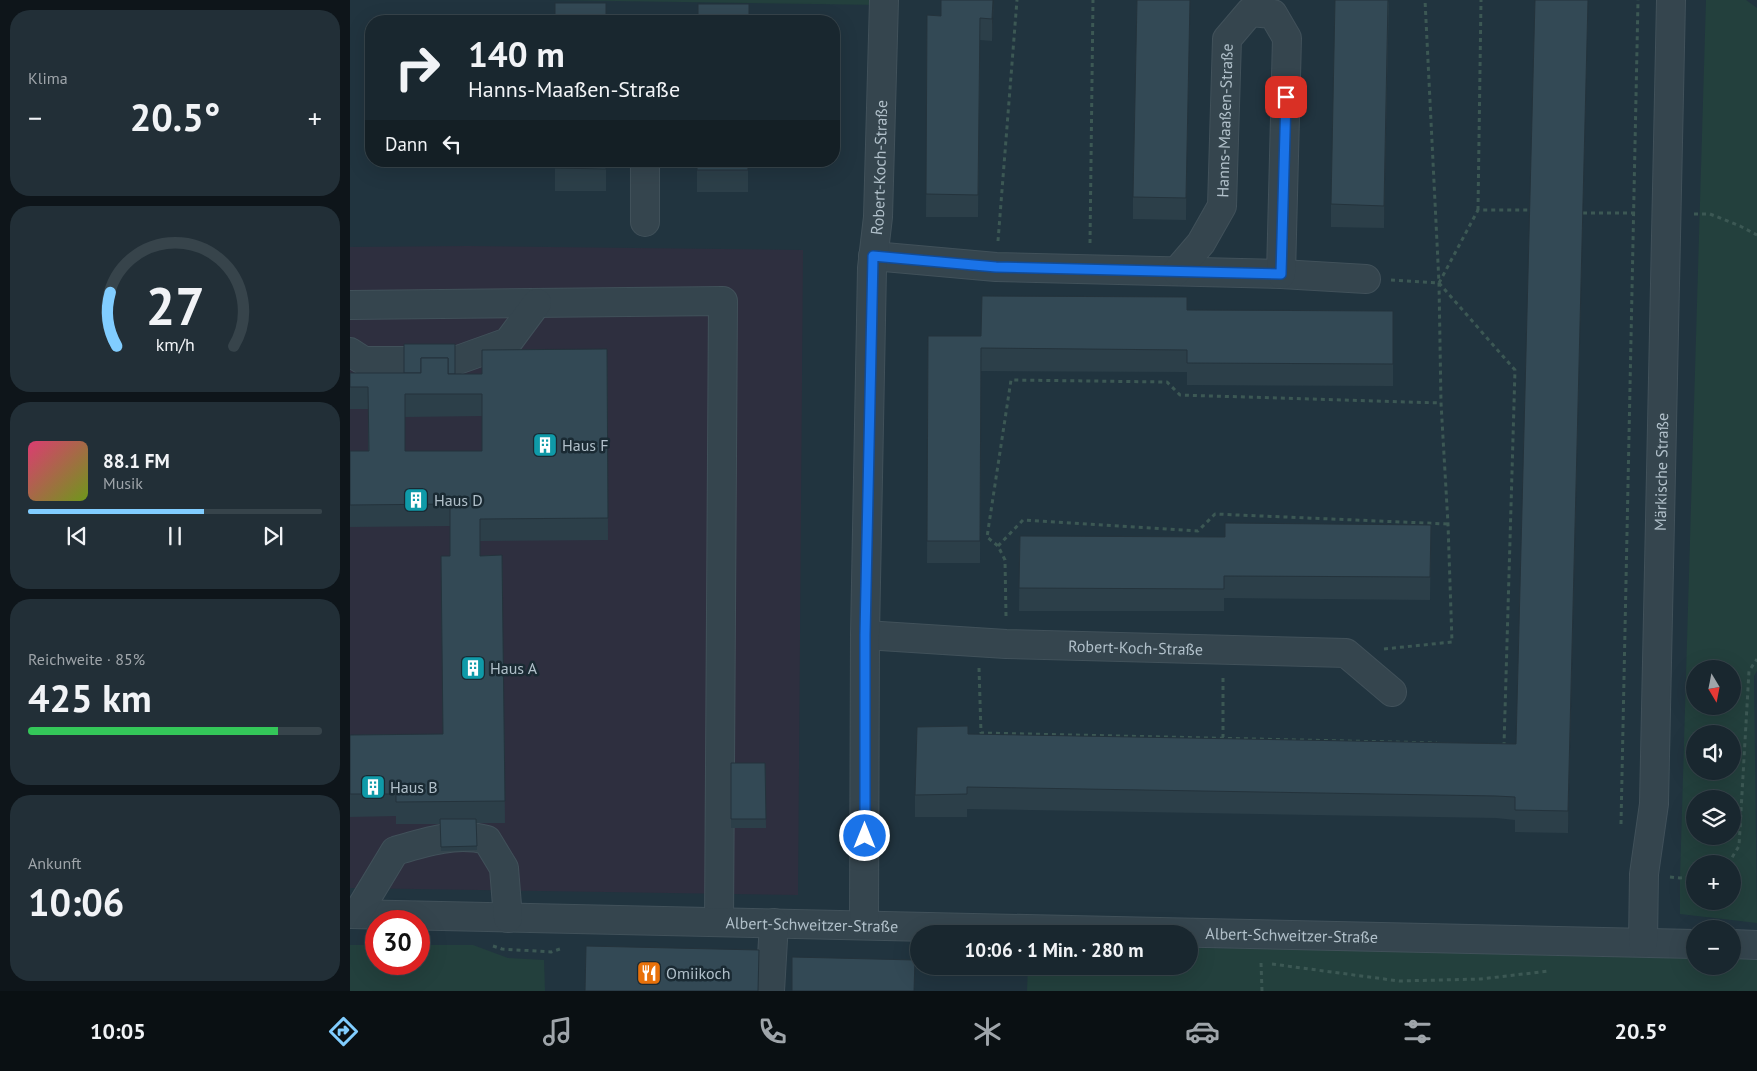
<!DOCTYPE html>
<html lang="de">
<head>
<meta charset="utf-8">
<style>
  body { margin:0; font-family:"PT Sans",sans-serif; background:#222f37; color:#f1f3f6; height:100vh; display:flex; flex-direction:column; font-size:19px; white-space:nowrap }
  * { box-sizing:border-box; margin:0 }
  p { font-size:16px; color:#9fa5aa }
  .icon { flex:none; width:28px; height:28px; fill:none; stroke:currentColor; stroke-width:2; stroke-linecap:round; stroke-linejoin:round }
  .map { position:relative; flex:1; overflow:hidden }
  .details { display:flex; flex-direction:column; gap:10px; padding:10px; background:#0e151a; width:350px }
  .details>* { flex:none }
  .banner { position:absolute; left:15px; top:15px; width:475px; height:152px; border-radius:20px; box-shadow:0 5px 20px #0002,0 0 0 1px #37444b; background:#19272f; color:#f1f3f6; overflow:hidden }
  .needle { width:32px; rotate:170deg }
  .tools { position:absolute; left:1336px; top:660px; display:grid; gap:10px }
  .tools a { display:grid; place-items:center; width:55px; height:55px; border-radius:50%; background:#19272f; box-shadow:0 5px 20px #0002,0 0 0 1px #37444b; font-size:25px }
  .speed { position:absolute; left:15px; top:910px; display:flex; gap:10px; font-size:25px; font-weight:700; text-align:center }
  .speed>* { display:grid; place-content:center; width:65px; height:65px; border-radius:50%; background:#19272f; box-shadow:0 5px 20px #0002,0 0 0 1px #37444b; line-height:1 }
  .speed .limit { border:8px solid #d22; background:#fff; color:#111 }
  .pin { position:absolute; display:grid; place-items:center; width:42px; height:42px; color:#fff; margin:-21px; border-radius:10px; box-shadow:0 2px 8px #0006 }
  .me { position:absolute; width:55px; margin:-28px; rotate:0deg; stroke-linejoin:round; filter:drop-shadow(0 0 4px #0008) }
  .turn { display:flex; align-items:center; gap:18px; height:105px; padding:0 20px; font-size:22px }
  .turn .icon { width:65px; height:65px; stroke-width:2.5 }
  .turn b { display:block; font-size:35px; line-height:42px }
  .then { display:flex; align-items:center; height:48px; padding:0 20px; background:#0003; gap:10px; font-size:19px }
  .big { font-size:38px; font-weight:700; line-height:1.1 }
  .details .card { flex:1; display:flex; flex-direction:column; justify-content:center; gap:8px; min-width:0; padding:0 18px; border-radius:20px; background:#222f37 }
  .details .dial { align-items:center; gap:0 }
  .dial svg { height:130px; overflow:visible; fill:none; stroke:#37444b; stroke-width:7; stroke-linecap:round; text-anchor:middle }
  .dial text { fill:#f1f3f6; stroke:none }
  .song { display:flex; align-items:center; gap:15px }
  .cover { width:60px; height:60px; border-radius:8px; background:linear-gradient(135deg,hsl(340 70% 55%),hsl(80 70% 35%)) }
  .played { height:5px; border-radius:2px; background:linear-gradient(90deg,#81cdff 60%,#37444b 60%) }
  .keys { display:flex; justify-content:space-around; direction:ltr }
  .heat { display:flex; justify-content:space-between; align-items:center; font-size:28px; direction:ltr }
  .charge { height:8px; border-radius:4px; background:linear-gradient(90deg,#34c759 85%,#37444b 0) }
  .trip { position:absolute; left:560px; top:925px; width:288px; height:50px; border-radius:25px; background:#19272f; box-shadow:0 5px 20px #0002,0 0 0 1px #37444b; font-weight:700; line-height:50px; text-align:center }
  .dock { display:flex; height:80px; justify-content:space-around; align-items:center; background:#0a1013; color:#9fa5aa }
  .dock .icon { width:35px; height:35px }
  .dock .active { color:#81cdff }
  .dock b { font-size:22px; color:#f1f3f6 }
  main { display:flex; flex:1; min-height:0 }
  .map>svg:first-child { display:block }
  .medical { fill:#2e2f3f }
  .green { fill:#23403d; fill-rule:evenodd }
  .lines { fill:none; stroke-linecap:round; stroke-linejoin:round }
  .minor-casing { stroke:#41515a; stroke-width:30 }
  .path { stroke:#3c5854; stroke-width:3; stroke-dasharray:4 4; stroke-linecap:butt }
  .minor { stroke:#35454e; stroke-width:28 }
  .wall { fill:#2c3f49; fill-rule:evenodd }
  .shaded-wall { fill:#24333c }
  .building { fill:#334955; stroke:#24333c; fill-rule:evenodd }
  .route-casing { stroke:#114b97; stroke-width:12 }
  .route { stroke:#1a73e8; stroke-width:9 }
  .labels { text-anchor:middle; stroke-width:5; stroke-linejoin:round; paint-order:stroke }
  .street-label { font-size:16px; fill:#b1c0ca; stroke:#1a2a33 }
  .poi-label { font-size:16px; fill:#b1c0ca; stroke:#1a2a33; text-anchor:start }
</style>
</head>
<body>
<main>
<section class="details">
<div class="card"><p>Klima</p>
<div class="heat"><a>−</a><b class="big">20.5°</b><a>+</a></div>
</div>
<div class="card dial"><svg viewBox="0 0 100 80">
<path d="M14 69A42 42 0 1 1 86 69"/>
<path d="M14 69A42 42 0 0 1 10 36" stroke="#81cdff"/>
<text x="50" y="56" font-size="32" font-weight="700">27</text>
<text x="50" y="72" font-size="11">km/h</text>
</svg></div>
<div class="card">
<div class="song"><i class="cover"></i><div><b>88.1 FM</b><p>Musik</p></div></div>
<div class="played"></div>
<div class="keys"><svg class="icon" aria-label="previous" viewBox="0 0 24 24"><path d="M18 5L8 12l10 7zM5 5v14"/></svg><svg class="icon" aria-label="pause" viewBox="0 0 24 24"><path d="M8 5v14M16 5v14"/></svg><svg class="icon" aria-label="next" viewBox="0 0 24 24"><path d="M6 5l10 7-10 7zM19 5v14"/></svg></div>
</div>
<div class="card"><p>Reichweite · 85%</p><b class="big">425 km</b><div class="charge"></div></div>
<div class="card"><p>Ankunft</p><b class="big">10:06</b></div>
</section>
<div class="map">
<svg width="1407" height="991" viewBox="0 0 1407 991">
  <rect width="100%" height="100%" fill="#21343f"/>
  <polygon class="medical" points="118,246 453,250 448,895 0,888 0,247"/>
  <g class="green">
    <polygon points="199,0 534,0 534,5"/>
    <path d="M 1356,0 L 1396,0 L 1407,8 L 1407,671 L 1404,676 L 1407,923 L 1330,914 L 1330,878 ZM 1345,669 L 1382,669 L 1382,706 L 1345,706 ZM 1345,734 L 1382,734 L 1382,771 L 1345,771 ZM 1345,799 L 1382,799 L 1382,836 L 1345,836 ZM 1345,864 L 1382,864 L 1382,901 L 1345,901 Z"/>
    <polygon points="0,945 26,945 26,964 69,964 69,945 123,945 158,958 194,960 195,991 0,991"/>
    <polygon points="839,948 1345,951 1345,966 1382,966 1383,951 1407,951 1407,991 677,991 678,966 839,966"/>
  </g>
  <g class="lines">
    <defs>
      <g id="minor">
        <polyline points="295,222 295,161"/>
        <polyline points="523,256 646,267 931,274 1016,279"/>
        <path id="s1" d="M 827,271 L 851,243 L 872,206 L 877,39 L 900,12 L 923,14 L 937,38 L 931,274"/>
        <polyline points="0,305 373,301 369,922"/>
        <polyline points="0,352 14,361 105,361 158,342 187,303"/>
        <path id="s2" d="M 515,635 L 656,644 L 996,653 L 1042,692"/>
        <path id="s3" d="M 0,914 L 1345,944"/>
        <path d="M 7,914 L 45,851 C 75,842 106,832 137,840 L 154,868 L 158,918"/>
        <path id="s4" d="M 514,925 L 515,635 L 522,268 L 528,217 L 534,0"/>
        <path id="s5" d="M 1293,942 L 1294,874 L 1304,804 L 1321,0"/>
        <polyline points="1382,944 1407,945"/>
        <polyline points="420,991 424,923"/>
      </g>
    </defs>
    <use href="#minor" class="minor-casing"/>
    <g class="path">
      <polyline points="1128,210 1131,0"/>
      <polyline points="1233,213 1285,213"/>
      <polyline points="1344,214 1360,214 1390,226 1407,235"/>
      <polyline points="648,241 667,0"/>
      <polyline points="740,243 743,0"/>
      <polyline points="1041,280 1089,283 1165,370 1154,745 1151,745"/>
      <polyline points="1089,283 1128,210 1180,210"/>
      <polyline points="648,546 673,520 848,531 865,514 1098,524"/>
      <polyline points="656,616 655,560 648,546 637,537 661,380 817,382 830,395 1091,403"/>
      <polyline points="1034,649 1102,642 1098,524 1091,403 1089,283 1075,0"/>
      <polyline points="629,668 631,733 1087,743"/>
      <polyline points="873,678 873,737"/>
      <polyline points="1271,824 1288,0"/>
      <polyline points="1378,864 1389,846 1399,671 1407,659"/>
      <polyline points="1320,877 1330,878 1345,876"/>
      <polyline points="143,946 152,949 201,952 213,948"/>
      <polyline points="911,963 912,991"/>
      <polyline points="922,964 1049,981 1131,979 1199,971"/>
      <polyline points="1358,970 1371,970"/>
    </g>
    <use href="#minor" class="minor"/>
  </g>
  <g class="wall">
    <polygon points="591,0 644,0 642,41 630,40 628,217 576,217 577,15 591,16"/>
    <polygon points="840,0 836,220 783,219 783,197"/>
    <polygon points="1039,0 1034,228 981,227 981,204"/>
    <polygon points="1238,0 1218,833 1165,832 1165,820 1146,818 617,809 617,817 565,817 565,795 618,734 1166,744"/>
    <rect x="205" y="161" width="51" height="30"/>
    <rect x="347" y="161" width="51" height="31"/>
    <polygon points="837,310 1043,311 1043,386 837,385 837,372 631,371 630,563 577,563 578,336 631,336"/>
    <path d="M 257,349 L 258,540 L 130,541 L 130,556 L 152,555 L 155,823 L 126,823 L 127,850 L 91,851 L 90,824 L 46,824 L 46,816 L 0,817 L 0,735 L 93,734 L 100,556 L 100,526 L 0,527 L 0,451 L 18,451 L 18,409 L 0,409 L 0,373 L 132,374 ZM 132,416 L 132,451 L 55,451 L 55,417 Z"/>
    <polygon points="1081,525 1080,600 874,598 874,611 669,611 670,536 875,537"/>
    <polygon points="381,763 415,763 416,828 381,828"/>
  </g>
  <g class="shaded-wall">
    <polygon points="643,0 644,0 642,41 642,19"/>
    <polygon points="840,0 836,220 836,198"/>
    <polygon points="1039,0 1034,228 1034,206"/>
    <polygon points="1238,0 1218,833 1218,811"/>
  </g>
  <g class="building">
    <polygon points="591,0 643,0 642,19 630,18 628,195 576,194 577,15 591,16"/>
    <polygon points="787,0 840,0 836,198 783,197"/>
    <polygon points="985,0 1038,0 1034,206 981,204"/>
    <polygon points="1185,0 1238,0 1218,811 1165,810 1165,797 1146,796 617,787 617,794 565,795 567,727 618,726 618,734 1166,744"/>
    <rect x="205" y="3" width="51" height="18"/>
    <rect x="348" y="4" width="51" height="17"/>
    <polygon points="205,161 256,161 256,169 205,168"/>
    <rect x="347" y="161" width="51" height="9"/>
    <polygon points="632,296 837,297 837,310 1043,311 1043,364 837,363 837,350 631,348 630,541 577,541 578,336 631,336"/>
    <polygon points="54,344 105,344 105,374 98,374 98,358 71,358 71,373 54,373"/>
    <path d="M 257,349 L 258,518 L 130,519 L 130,556 L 152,555 L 155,801 L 46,802 L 46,794 L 0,794 L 0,735 L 93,734 L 91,556 L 100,556 L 100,504 L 0,505 L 0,451 L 19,451 L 18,387 L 0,387 L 0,373 L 71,373 L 71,358 L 98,358 L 98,374 L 132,374 L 132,350 ZM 55,394 L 132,394 L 132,451 L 55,451 Z"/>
    <polygon points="875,523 1081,525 1080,577 874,576 874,589 669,588 670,536 875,537"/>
    <polygon points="381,763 415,763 416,819 381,819"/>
    <polygon points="90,819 126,819 127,846 91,847"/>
    <polygon points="236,946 409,950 408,991 235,991"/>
    <polygon points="442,957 565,960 564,991 442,991"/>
  </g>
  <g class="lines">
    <defs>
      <polyline id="route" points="515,836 515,635 523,256 646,267 931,274 936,97"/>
    </defs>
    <use href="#route" class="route-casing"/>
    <use href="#route" class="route"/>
  </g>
  <defs>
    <symbol id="building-square" viewBox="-11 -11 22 22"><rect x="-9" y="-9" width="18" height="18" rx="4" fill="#0f9aa8" stroke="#1a2a33"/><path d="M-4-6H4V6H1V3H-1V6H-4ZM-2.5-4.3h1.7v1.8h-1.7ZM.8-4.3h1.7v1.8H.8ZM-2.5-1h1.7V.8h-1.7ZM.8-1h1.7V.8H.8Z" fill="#fff"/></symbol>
    <symbol id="restaurant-square" viewBox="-11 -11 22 22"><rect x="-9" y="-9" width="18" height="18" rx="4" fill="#e8710a" stroke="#1a2a33"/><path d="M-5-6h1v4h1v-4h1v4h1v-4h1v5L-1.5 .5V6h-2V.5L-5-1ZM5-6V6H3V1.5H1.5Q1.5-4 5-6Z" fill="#fff"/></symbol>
  </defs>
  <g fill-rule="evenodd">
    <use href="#building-square" x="181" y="431" width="28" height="28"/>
    <use href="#building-square" x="52" y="486" width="28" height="28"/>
    <use href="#building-square" x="109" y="654" width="28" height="28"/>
    <use href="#building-square" x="9" y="773" width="28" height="28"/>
    <use href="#restaurant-square" x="285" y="959" width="28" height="28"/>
  </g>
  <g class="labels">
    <g class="street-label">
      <text dy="6" stroke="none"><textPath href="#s1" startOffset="165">Hanns-Maaßen-Straße</textPath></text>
      <text dy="6" stroke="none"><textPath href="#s4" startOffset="758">Robert-Koch-Straße</textPath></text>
      <text dy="6" stroke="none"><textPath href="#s5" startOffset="471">Märkische Straße</textPath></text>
      <text dy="6" stroke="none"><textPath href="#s2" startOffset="271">Robert-Koch-Straße</textPath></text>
      <text dy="6" stroke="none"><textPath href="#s3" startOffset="462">Albert-Schweitzer-Straße</textPath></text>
      <text dy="6" stroke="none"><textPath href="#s3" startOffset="942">Albert-Schweitzer-Straße</textPath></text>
    </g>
    <g class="poi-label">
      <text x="212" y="451">Haus F</text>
      <text x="84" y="506">Haus D</text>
      <text x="140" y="674">Haus A</text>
      <text x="40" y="793">Haus B</text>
      <text x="316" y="979">Omiikoch</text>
    </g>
  </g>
</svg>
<div class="tools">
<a><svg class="needle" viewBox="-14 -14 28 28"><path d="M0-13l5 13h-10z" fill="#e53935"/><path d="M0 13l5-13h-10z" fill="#9fa5aa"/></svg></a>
<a><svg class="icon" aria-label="sound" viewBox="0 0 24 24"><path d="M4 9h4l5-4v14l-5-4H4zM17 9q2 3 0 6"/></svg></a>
<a><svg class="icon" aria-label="layers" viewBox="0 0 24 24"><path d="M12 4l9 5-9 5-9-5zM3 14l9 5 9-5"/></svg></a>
<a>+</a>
<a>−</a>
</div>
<div class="speed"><div class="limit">30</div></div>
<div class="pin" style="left:936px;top:97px;background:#d93025"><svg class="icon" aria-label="arrive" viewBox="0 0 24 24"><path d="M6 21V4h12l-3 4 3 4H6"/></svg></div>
<svg class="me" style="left:515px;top:836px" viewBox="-20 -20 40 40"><circle r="17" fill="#1a73e8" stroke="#fff" stroke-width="3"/><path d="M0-11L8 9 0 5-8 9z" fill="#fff"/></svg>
<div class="trip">10:06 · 1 Min. · 280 m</div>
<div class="banner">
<div class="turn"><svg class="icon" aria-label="right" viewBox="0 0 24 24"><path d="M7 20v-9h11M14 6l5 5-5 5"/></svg><div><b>140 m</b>Hanns-Maaßen-Straße</div></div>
<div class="then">Dann<svg class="icon" aria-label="left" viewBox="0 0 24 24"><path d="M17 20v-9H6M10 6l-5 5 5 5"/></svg></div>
</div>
</div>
</main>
<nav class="dock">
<b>10:05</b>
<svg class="icon active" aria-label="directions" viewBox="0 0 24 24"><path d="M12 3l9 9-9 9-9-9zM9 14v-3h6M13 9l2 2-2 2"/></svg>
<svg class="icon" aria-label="music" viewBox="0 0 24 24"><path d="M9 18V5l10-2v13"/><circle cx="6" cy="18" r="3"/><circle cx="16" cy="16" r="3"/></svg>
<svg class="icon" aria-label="phone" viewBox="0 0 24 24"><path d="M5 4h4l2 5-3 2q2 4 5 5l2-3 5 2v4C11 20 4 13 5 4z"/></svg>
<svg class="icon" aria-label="climate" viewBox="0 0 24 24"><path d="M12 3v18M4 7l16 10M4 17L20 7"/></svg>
<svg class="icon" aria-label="car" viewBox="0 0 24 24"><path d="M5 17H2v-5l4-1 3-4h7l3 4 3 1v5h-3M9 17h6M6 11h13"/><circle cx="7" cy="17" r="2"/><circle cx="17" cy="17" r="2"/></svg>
<svg class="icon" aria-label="filters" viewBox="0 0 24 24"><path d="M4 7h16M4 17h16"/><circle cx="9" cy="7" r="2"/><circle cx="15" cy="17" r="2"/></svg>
<b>20.5°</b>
</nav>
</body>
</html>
